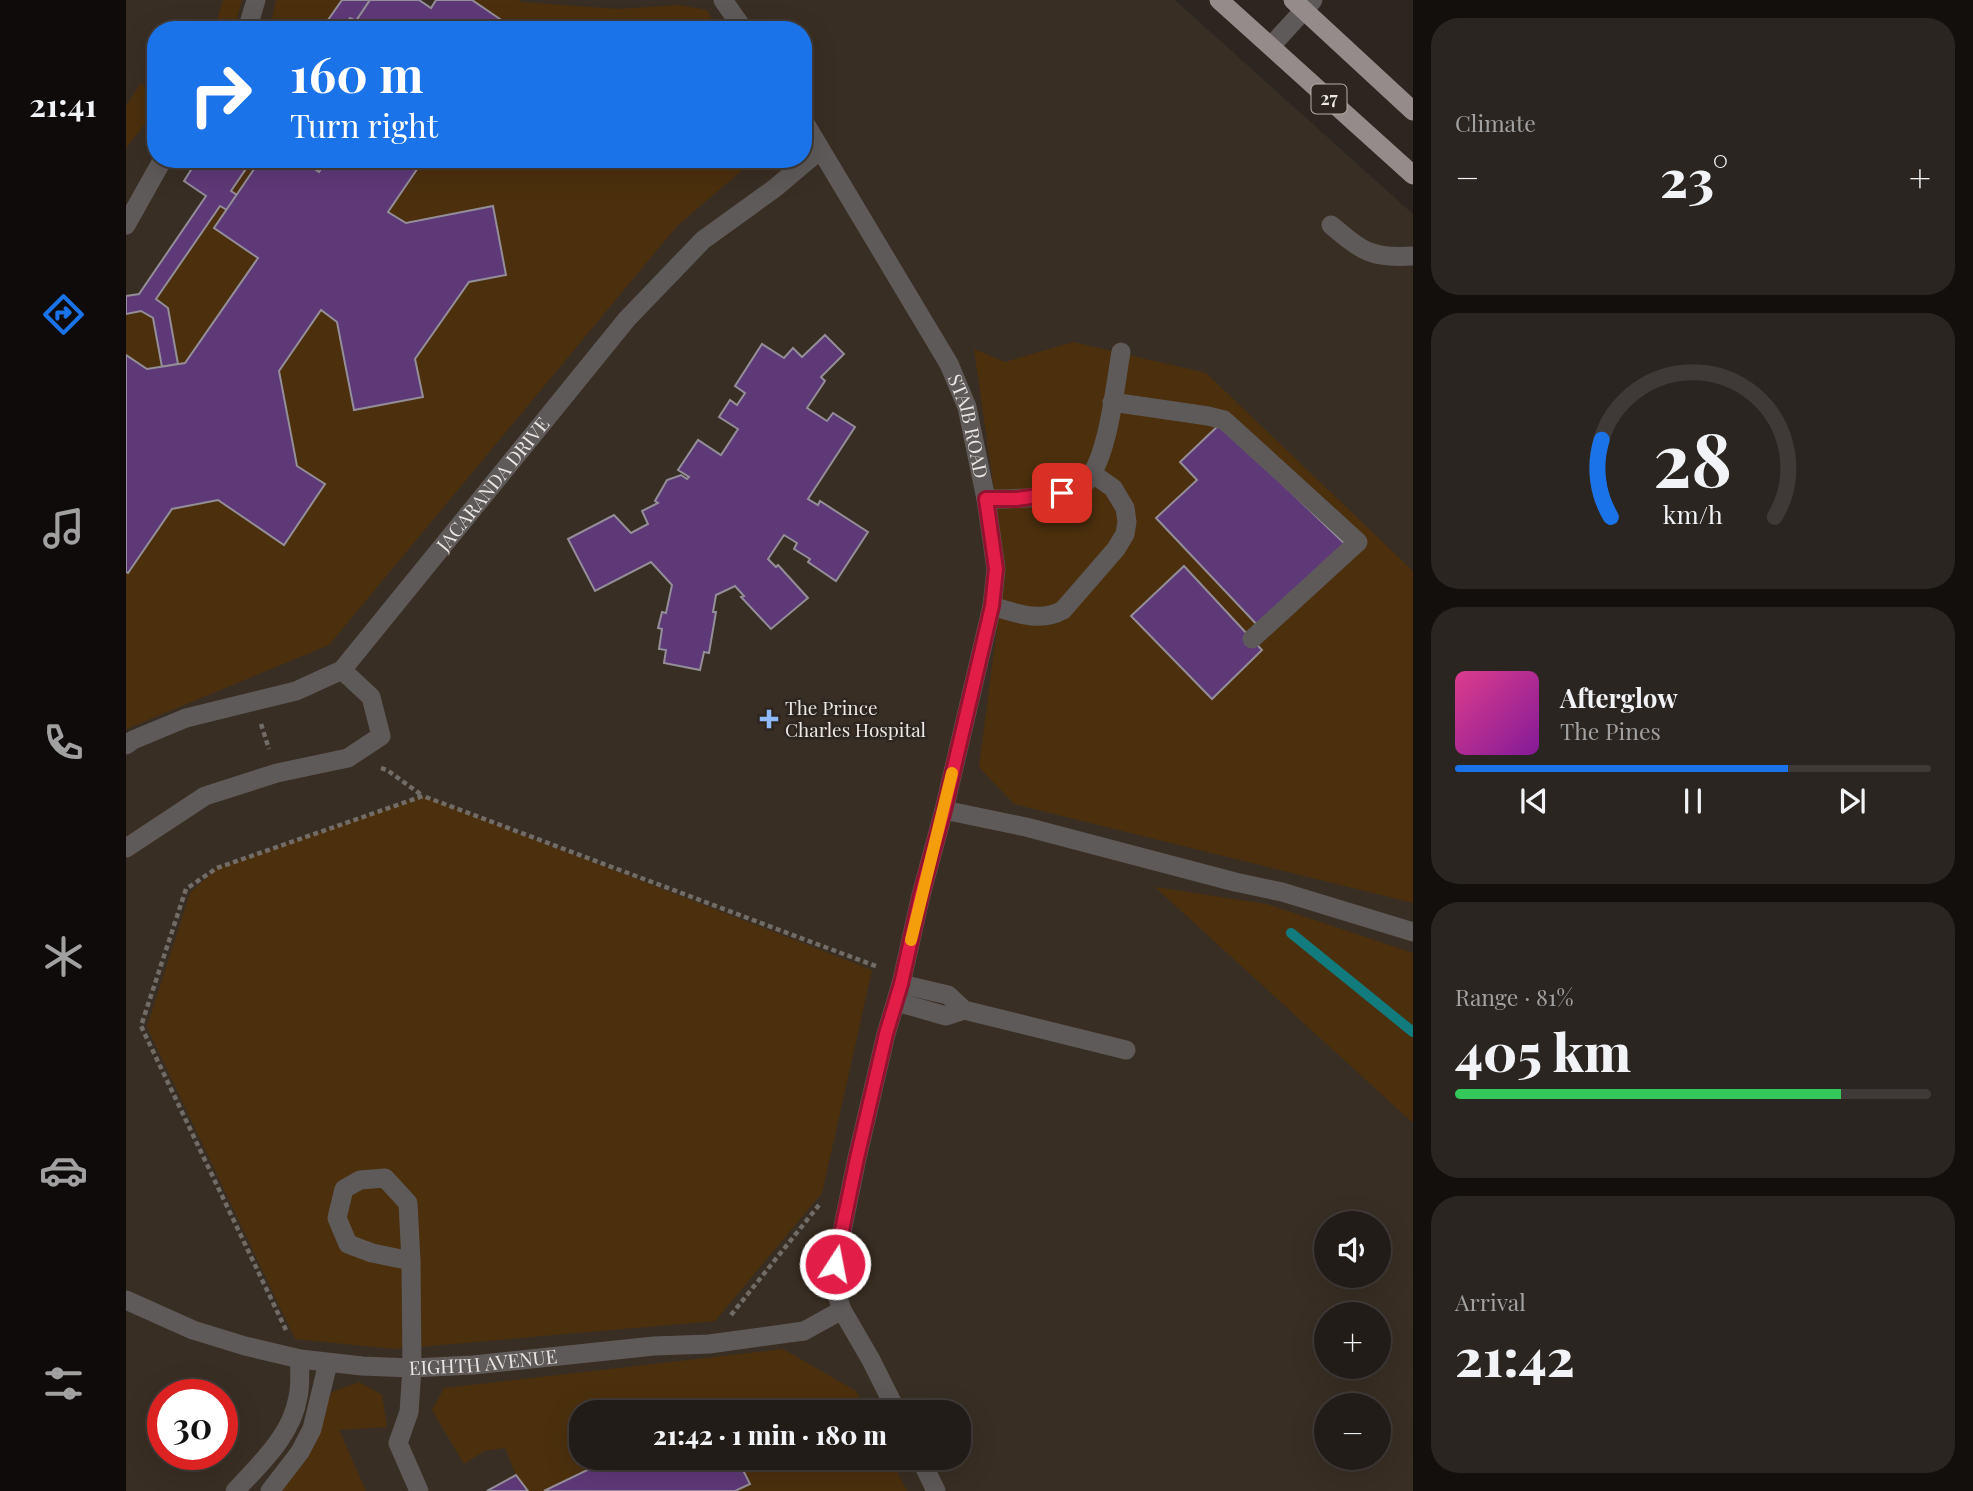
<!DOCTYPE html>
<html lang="en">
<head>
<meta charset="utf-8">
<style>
  body { margin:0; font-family:"Playfair Display",serif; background:#2a2521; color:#f1f3f6; height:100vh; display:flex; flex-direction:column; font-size:26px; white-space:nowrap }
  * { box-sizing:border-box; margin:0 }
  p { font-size:23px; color:#a2a1a2 }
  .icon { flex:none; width:38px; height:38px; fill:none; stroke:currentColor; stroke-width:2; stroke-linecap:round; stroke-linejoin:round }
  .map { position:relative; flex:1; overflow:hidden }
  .sheet { display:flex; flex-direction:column; gap:18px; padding:18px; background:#130f0d; width:560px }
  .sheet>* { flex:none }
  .hud { position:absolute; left:21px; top:21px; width:665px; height:147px; border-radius:28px; box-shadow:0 7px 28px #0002,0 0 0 2px #3f3a37; background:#1a73e8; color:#fff; overflow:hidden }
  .buttons { position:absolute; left:1188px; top:1211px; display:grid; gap:14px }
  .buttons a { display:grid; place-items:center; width:77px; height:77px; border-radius:50%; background:#221c18; box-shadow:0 7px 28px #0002,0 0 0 2px #3f3a37; font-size:35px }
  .speed { position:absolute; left:21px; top:1379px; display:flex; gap:14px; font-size:35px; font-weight:700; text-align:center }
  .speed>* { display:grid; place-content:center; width:91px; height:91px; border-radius:50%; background:#221c18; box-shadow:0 7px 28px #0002,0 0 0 2px #3f3a37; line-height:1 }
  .speed .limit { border:10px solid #d22; background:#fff; color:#111 }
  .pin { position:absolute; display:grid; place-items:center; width:60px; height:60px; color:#fff; margin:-30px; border-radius:14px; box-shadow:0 4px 10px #0006 }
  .me { position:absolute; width:77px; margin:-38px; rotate:11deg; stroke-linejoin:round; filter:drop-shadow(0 0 5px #0008) }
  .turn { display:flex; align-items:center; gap:24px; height:147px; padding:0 28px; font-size:32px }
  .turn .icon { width:91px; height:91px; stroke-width:2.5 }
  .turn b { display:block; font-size:49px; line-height:60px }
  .big { font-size:52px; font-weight:800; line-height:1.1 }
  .sheet .card { flex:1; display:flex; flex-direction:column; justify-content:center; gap:10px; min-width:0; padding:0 24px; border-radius:28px; background:#2a2521 }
  .sheet .dial { align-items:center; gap:0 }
  .dial svg { height:182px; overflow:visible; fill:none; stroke:#3f3a37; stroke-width:7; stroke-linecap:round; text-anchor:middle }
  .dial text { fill:#f1f3f6; stroke:none }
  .song { display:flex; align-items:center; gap:21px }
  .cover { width:84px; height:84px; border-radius:10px; background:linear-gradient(135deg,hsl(330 70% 55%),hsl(290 70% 35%)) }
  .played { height:7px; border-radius:4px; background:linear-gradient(90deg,#1a73e8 70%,#3f3a37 70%) }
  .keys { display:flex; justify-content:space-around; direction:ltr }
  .heat { display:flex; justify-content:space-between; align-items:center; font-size:38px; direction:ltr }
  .charge { height:10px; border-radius:5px; background:linear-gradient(90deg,#34c759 81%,#3f3a37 0) }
  .trip { position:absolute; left:443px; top:1400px; width:402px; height:70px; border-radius:28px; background:#221c18; box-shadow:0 7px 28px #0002,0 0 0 2px #3f3a37; font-weight:800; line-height:70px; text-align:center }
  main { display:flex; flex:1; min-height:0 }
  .tab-bar { display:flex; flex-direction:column; width:126px; justify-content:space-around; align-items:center; background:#0e0b0a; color:#a2a1a2 }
  .tab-bar .icon { width:49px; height:49px }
  .tab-bar .on { color:#1a73e8 }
  .tab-bar b { font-size:32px; color:#f1f3f6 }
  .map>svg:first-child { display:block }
  .built { fill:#392e23; fill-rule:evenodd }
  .green { fill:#4c300e }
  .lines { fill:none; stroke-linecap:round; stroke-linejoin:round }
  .stream { stroke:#127b7e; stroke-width:10 }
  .building { fill:#5e3978; stroke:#938e97; stroke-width:2 }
  .path { stroke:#726c67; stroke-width:4.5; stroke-dasharray:5 3.5; stroke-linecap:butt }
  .service { stroke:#5f5a5a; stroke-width:19 }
  .minor { stroke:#5f5a5a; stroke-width:19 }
  .tertiary { stroke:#5f5a5a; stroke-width:19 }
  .primary { stroke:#968b8b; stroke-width:19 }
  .route-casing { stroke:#92132f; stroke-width:18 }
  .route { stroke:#e11d48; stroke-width:12 }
  .slow { stroke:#f59e0b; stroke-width:12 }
  .poi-dot { fill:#8eb9fc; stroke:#2d2620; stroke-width:2.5 }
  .labels { text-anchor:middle; stroke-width:5; stroke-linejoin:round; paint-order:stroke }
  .shield { fill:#2d2620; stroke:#b2ada8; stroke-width:2 }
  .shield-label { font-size:18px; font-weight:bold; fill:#ebe7e3 }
  .street-label { font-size:19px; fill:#ebe7e3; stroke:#2d2620 }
  .poi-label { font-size:19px; fill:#ebe7e3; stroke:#2d2620; text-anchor:start }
</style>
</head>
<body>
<main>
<nav class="tab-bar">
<b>21:41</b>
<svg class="icon on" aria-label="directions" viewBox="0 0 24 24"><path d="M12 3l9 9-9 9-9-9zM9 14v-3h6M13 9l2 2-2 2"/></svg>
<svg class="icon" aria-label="music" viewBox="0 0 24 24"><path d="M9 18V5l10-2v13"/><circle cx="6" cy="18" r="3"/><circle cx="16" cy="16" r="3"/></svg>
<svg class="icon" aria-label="phone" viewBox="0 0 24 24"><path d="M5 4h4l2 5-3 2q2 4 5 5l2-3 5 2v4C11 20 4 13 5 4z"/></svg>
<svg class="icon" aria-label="climate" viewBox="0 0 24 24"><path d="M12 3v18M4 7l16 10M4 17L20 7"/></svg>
<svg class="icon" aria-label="car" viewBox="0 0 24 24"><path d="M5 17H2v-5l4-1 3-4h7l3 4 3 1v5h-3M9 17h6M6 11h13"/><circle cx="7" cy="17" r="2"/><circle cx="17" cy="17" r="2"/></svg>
<svg class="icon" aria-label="filters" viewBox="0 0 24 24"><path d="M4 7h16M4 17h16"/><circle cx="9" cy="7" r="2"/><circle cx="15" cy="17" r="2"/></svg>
</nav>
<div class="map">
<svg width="1287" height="1491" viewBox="0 0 1287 1491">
  <rect width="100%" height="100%" fill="#2d2620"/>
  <path class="built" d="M 0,0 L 1049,0 L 1287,214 L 1287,1491 L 0,1491 ZM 30,30 L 677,30 L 677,159 L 30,159 ZM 1200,1223 L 1253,1223 L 1253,1276 L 1200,1276 ZM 1200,1314 L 1253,1314 L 1253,1367 L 1200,1367 ZM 37,1395 L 96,1395 L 96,1454 L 37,1454 ZM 1200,1405 L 1253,1405 L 1253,1458 L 1200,1458 ZM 455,1412 L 833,1412 L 833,1458 L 455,1458 Z"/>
  <g class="green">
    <polygon points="97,0 116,0 108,30 88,30"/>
    <polygon points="150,0 244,0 224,30 144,30"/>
    <polygon points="346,0 392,0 396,2 492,9 553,5 581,10 592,30 390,30"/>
    <polygon points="15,83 26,94 22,120 0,148 0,106"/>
    <polygon points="105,159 135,159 132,258 59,363 21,369 0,355 0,300 16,291"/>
    <polygon points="298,159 629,159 551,226 203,645 0,729 0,572 2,573 46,509 92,500 158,545 199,484 171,466 153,371 195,310 211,322 228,410 297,397 289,359 343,282 380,275 367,206 280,223 262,212"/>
    <polygon points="947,342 1080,373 1287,571 1287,903 888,804 853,767 879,566 848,349 879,362"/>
    <polygon points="297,796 746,970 696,1193 589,1321 269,1349 169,1339 21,1027 64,893 91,868"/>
    <polygon points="1029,887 1141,904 1287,953 1287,1123"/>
    <polygon points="657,1349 730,1391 741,1412 455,1412 455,1458 764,1458 781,1491 361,1491 390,1475 379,1448 358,1451 338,1464 306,1410 318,1388"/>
    <polygon points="233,1382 256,1395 261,1427 213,1430 240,1491 148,1491 186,1429 206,1392"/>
  </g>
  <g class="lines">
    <polyline class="stream" points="1165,933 1287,1032"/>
  </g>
  <g class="building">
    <polygon points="216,0 244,0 230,21 224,18 216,30 195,30"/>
    <polygon points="244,0 293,0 305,8 310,0 346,0 390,30 224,30"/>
    <polygon points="72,159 135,159 130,167 124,163 105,191 111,195 101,210 94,206 30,299 42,308 52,364 36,367 27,318 15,311 0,314 0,296 13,294 80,196 58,181"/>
    <polygon points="135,159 175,159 193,172 201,159 298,159 262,212 280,223 367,206 380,275 343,282 289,359 297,397 228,410 211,322 195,310 153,371 171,466 199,484 158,545 92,500 46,509 2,573 0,572 0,355 21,369 59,363 132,258 88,228"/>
    <polygon points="699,335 718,354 695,377 699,381 681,408 701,421 707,413 729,427 682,499 692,505 694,501 742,532 710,581 682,562 684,559 668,549 671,543 658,535 642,559 650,567 652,565 682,598 645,629 615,597 618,596 609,586 590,595 587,612 590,612 583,653 578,652 574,670 538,663 540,650 533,649 536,629 532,628 536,612 540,613 546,585 525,562 469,591 442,539 488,515 505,533 522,524 516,511 532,503 529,501 541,480 555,475 561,479 563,477 552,470 572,440 595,455 612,429 593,417 604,400 611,405 619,393 609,386 636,344 658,358 667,348 676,357"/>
    <polygon points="1094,424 1220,545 1135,629 1030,518 1071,480 1054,462"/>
    <polygon points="1058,566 1136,650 1086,699 1005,616"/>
    <polygon points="486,1458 611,1458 624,1484 609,1491 418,1491"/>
    <polygon points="390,1475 402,1491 361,1491"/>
  </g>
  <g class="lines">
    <g class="path">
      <polyline points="135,724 143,749"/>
      <polyline points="255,768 261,770 297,796"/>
      <polyline points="605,1315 693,1205"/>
      <polyline points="160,1330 15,1026 60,889 91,868 297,796 752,967"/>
    </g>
    <g class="service">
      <polyline points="121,30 130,0"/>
      <polyline points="0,225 37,159"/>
      <path d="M 1205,225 C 1236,251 1245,259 1287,256"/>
      <polyline points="986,402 1082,416 1098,420 1232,542 1126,639"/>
      <path d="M 860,499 C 881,499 939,499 956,486 C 982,465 989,385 995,352"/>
      <path d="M 866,606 C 890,613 914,623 937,610 L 990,549 L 999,534 L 1001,522 L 999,508 L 987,488 L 967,474"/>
      <polyline points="818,810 900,827 1109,882 1156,892 1287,932"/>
      <polyline points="0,848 79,796 151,773 222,758 255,736 245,697 216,670"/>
      <polyline points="775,984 822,995 838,1010 1000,1050"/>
      <polyline points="771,1002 820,1016 838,1010"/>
      <polygon points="259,1178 282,1203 285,1261 246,1253 222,1244 211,1218 218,1189 234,1180"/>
      <polyline points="285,1261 286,1368 283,1412 272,1443 293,1491"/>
      <path d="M 109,1491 C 134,1464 166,1435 172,1397 C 175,1385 173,1371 174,1359"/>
      <polyline points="144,1491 174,1452 186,1429 202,1363"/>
    </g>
    <g class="minor">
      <polyline points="597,0 618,30"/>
      <path id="s1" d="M 677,120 L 823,364 L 841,407 L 860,499 L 870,569 L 866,606 L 818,810 L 795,895 L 775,984 L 760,1034 L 731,1158 L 706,1280 L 716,1310 L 745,1360 L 771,1412"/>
      <path id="s2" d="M 0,745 L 7,740 L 60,718 L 170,691 L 216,670 L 501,319 L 577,240 L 649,188 L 694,150"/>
      <path id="s3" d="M 0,1300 L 67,1330 L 119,1346 L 174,1359 L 236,1366 L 286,1368 L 347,1365 L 528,1346 L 583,1344 L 678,1331 L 716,1310"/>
      <polyline points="794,1458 810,1491"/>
    </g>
    <polyline class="tertiary" points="1145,46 1187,0"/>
    <g class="primary">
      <polyline points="1093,0 1287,175"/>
      <polyline points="1167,0 1287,111"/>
    </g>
  </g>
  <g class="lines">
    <defs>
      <polyline id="route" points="709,1264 731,1158 760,1034 775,984 795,895 818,810 866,606 870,569 860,499 890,499 936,493"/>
    </defs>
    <use href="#route" class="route-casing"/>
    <use href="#route" class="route"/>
    <polyline class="slow" points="785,940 826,773"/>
  </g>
  <path class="poi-dot" d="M639.5 708.5h7v7h7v7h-7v7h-7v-7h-7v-7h7z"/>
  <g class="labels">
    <rect class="shield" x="1185.5" y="84.5" width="35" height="29" rx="5"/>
    <g class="shield-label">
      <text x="1203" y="105">27</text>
    </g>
    <g class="street-label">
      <text dy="7" stroke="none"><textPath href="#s1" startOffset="350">STAIB ROAD</textPath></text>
      <text dy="7" stroke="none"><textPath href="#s2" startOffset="469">JACARANDA DRIVE</textPath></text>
      <text dy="7" stroke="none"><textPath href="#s3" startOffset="368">EIGHTH AVENUE</textPath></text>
    </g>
    <g class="poi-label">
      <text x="659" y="715">The Prince<tspan x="659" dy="22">Charles Hospital</tspan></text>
    </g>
  </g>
</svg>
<div class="buttons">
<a><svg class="icon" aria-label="sound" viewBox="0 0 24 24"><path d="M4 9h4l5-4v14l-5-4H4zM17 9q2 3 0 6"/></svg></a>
<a>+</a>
<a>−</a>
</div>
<div class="speed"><div class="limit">30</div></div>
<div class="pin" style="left:936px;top:493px;background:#d93025"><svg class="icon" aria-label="arrive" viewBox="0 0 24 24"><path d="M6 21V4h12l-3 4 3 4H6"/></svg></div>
<svg class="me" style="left:709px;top:1264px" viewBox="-20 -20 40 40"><circle r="17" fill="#e11d48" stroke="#fff" stroke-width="3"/><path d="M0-11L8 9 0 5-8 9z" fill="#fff"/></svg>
<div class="trip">21:42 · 1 min · 180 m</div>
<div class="hud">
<div class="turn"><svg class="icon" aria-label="right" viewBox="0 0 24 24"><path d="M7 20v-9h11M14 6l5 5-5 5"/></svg><div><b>160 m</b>Turn right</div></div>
</div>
</div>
<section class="sheet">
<div class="card"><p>Climate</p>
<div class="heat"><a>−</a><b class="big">23°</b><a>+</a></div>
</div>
<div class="card dial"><svg viewBox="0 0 100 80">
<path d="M14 69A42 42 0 1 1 86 69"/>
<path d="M14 69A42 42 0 0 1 10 35" stroke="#1a73e8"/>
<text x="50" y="56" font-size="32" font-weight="700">28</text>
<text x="50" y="72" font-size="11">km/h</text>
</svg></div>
<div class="card">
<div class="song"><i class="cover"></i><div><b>Afterglow</b><p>The Pines</p></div></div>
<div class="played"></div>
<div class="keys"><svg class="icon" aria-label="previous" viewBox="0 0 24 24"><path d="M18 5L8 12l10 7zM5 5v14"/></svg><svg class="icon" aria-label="pause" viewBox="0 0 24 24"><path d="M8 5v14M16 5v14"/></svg><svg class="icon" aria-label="next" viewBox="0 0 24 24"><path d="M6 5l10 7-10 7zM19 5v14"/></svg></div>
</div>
<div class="card"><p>Range · 81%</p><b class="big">405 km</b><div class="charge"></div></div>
<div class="card"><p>Arrival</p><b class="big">21:42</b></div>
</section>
</main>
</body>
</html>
